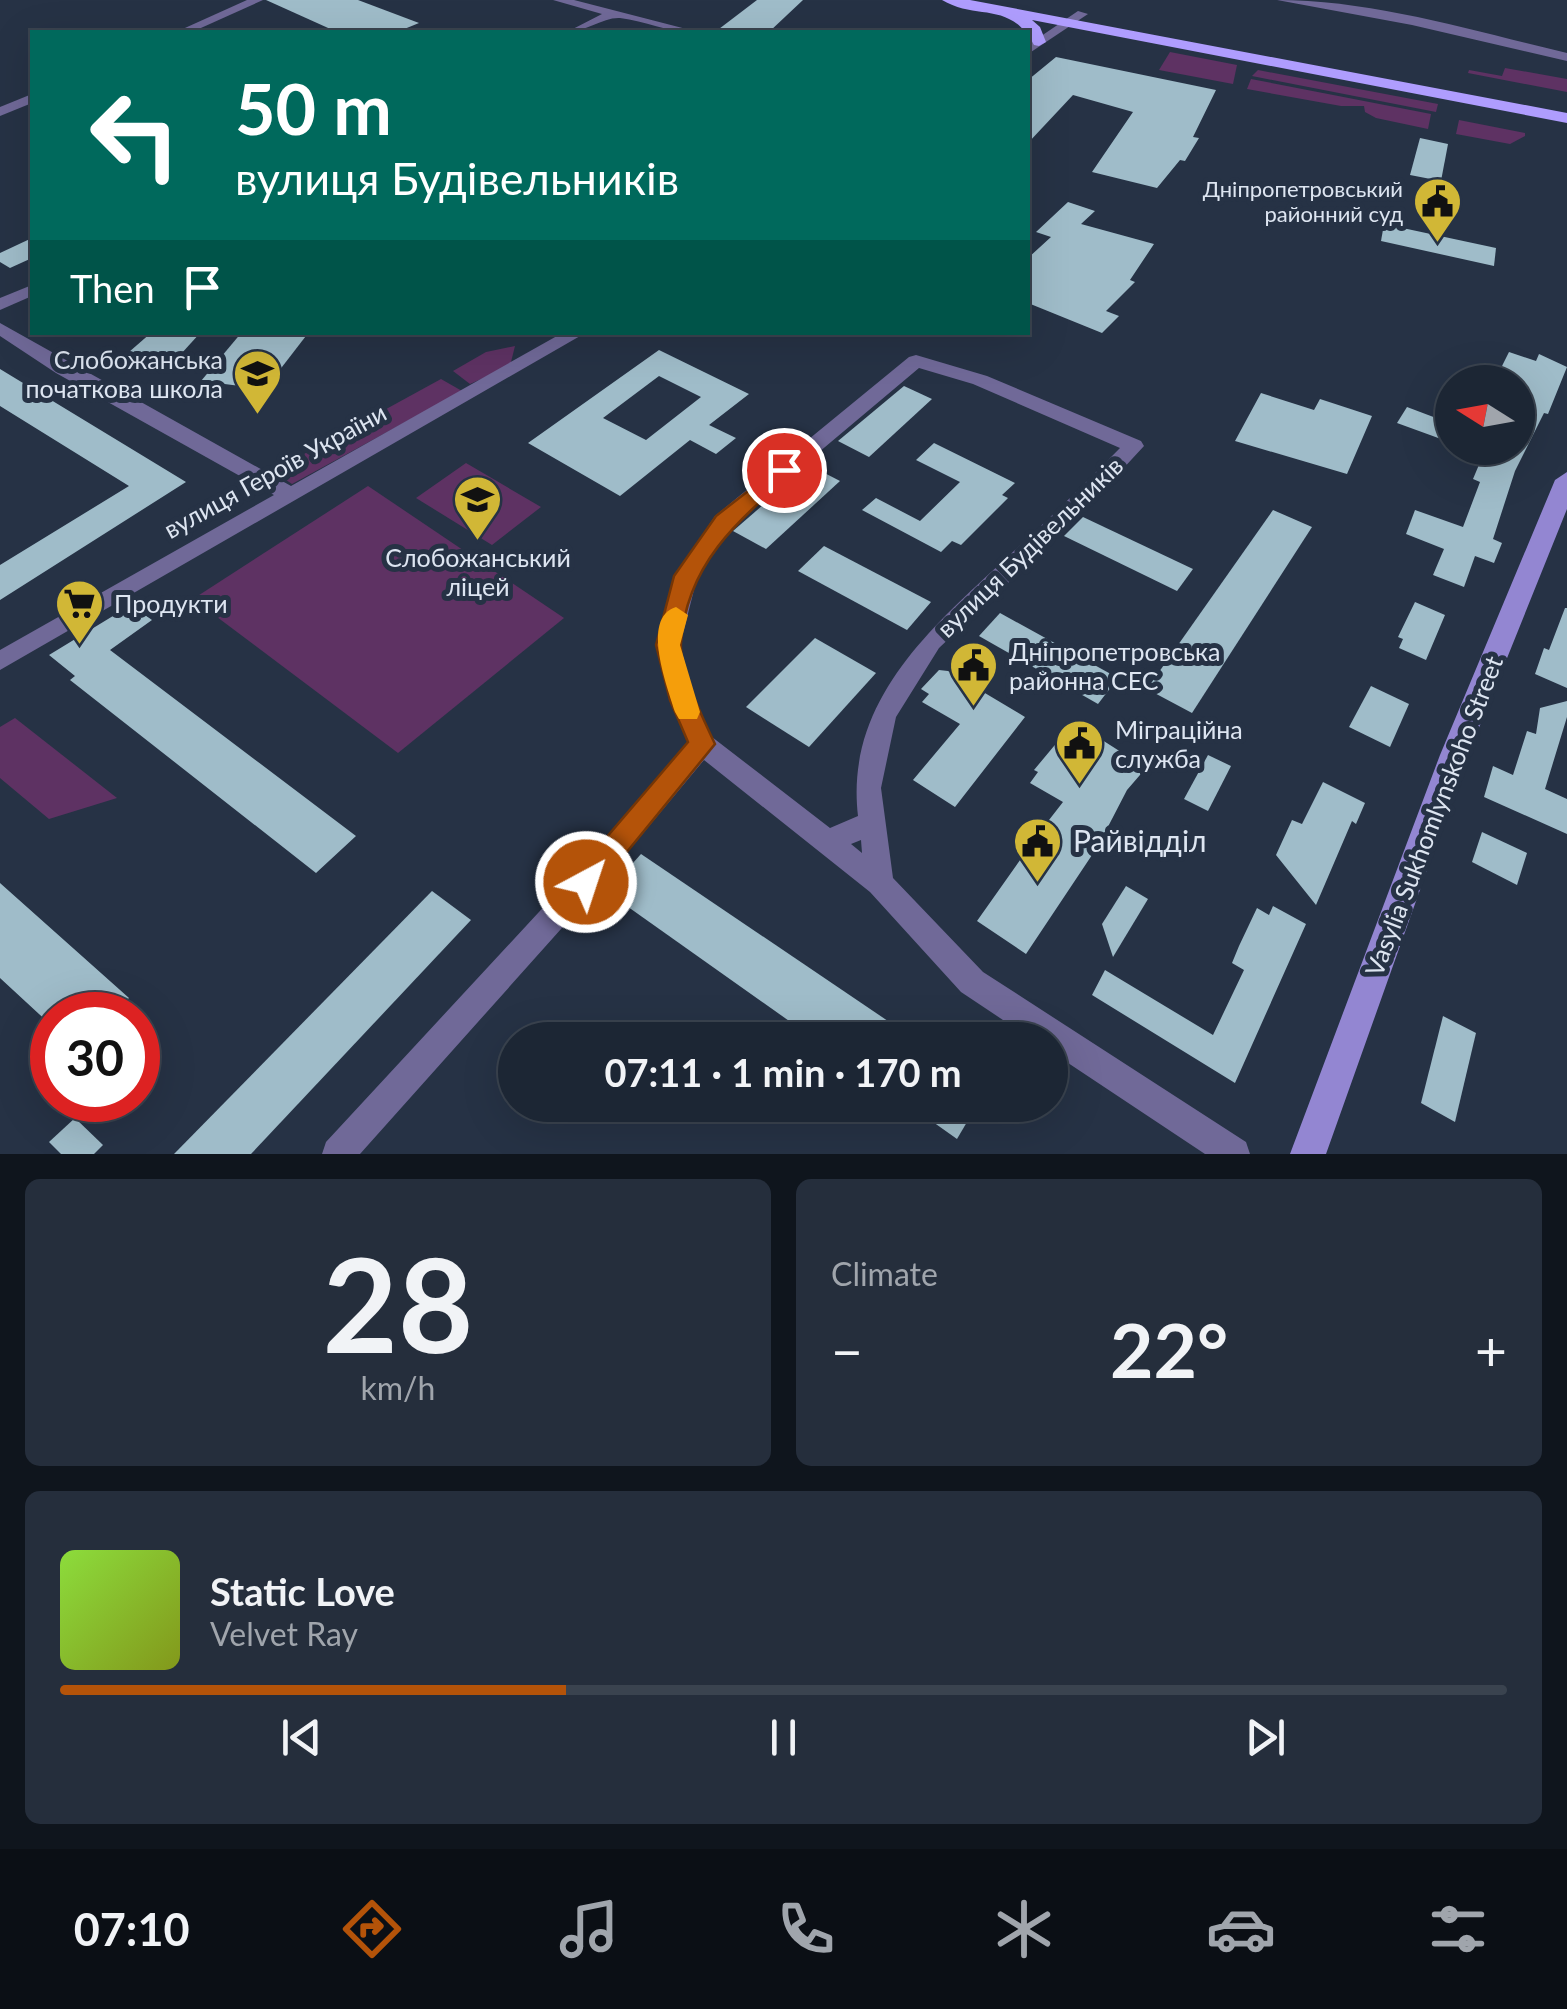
<!DOCTYPE html>
<html lang="en">
<head>
<meta charset="utf-8">
<style>
  body { margin:0; font-family:Lato,sans-serif; background:#252e3c; color:#f1f3f6; height:100vh; display:flex; flex-direction:column; font-size:38px; white-space:nowrap }
  * { box-sizing:border-box; margin:0 }
  p { font-size:32px; color:#a0a5ac }
  .icon { flex:none; width:55px; height:55px; fill:none; stroke:currentColor; stroke-width:2; stroke-linecap:round; stroke-linejoin:round }
  .map { position:relative; height:1154px; overflow:hidden }
  .panel { display:flex; flex-direction:column; gap:25px; padding:25px; background:#0f151d; flex:1 }
  .panel>* { flex:none }
  .banner { position:absolute; left:30px; top:30px; width:1000px; height:305px; border-radius:0px; box-shadow:0 10px 40px #0002,0 0 0 2px #3a434f; background:#00695c; color:#fff; overflow:hidden }
  .needle { width:65px; rotate:281deg }
  .controls { position:absolute; left:1435px; top:365px; display:grid; gap:20px }
  .controls a { display:grid; place-items:center; width:100px; height:100px; border-radius:50%; background:#1c2634; box-shadow:0 10px 40px #0002,0 0 0 2px #3a434f; font-size:50px }
  .speed { position:absolute; left:30px; top:992px; display:flex; gap:20px; font-size:50px; font-weight:700; text-align:center }
  .speed>* { display:grid; place-content:center; width:130px; height:130px; border-radius:50%; background:#1c2634; box-shadow:0 10px 40px #0002,0 0 0 2px #3a434f; line-height:1 }
  .speed .limit { border:15px solid #d22; background:#fff; color:#111 }
  .pin { position:absolute; display:grid; place-items:center; width:85px; height:85px; color:#fff; margin:-42px; border:5px solid #fff; border-radius:50%; box-shadow:0 2px 10px #0007 }
  .me { position:absolute; width:110px; margin:-55px; rotate:40deg; stroke-linejoin:round; filter:drop-shadow(0 0 8px #0008) }
  .turn { display:flex; align-items:center; gap:35px; height:210px; padding:0 40px; font-size:45px }
  .turn .icon { width:130px; height:130px; stroke-width:2.5 }
  .turn b { display:block; font-size:70px; line-height:85px }
  .then { display:flex; align-items:center; height:95px; padding:0 40px; background:#0003; gap:20px; font-size:38px }
  .big { font-size:75px; font-weight:700; line-height:1.1 }
  .panel .widget { flex:1; display:flex; flex-direction:column; justify-content:center; gap:15px; min-width:0; padding:0 35px; border-radius:15px; background:#252e3c }
  .panel .dial { align-items:center; gap:0 }
  .dial b { font-size:130px; line-height:1 }
  .song { display:flex; align-items:center; gap:30px }
  .cover { width:120px; height:120px; border-radius:15px; background:linear-gradient(135deg,hsl(90 70% 55%),hsl(70 70% 35%)) }
  .played { height:10px; border-radius:5px; background:linear-gradient(90deg,#b45309 35%,#3a434f 35%) }
  .keys { display:flex; justify-content:space-around; direction:ltr }
  .heat { display:flex; justify-content:space-between; align-items:center; font-size:55px; direction:ltr }
  .panel .tiles { flex:1; display:grid; gap:25px; grid-template-columns:1fr 1fr }
  .widget:last-child { grid-column:span 2 }
  .trip { position:absolute; left:498px; top:1022px; width:570px; height:100px; border-radius:50px; background:#1c2634; box-shadow:0 10px 40px #0002,0 0 0 2px #3a434f; font-weight:700; line-height:100px; text-align:center }
  .tabs { display:flex; height:160px; justify-content:space-around; align-items:center; background:#0b0f15; color:#a0a5ac }
  .tabs .icon { width:70px; height:70px }
  .tabs .selected { color:#b45309 }
  .tabs b { font-size:45px; color:#f1f3f6 }
  .map>svg:first-child { display:block }
  .green { fill:#5e3263 }
  .building { fill:#9fbcc9; fill-rule:evenodd }
  .lines { fill:none; stroke-linecap:round; stroke-linejoin:round }
  .minor { fill:#706998; fill-rule:evenodd }
  .secondary { fill:#9386d2; fill-rule:evenodd }
  .primary { fill:#af9dfe; fill-rule:evenodd }
  .route { fill:#b45309; stroke:#753606; stroke-width:2.5 }
  .slow { fill:#f59e0b }
  .labels { text-anchor:middle; stroke-width:10; stroke-linejoin:round; paint-order:stroke }
  .far-poi-label { font-size:22px; fill:#dde5f1; stroke:#263245; text-anchor:end }
  .poi-label { font-size:25px; fill:#dde5f1; stroke:#263245; text-anchor:start }
  .street-label { font-size:25px; fill:#dde5f1; stroke:#263245 }
  .near-poi-label { font-size:30px; fill:#dde5f1; stroke:#263245; text-anchor:start }
</style>
</head>
<body>
<div class="map">
<svg width="1567" height="1154" viewBox="0 0 1567 1154">
  <rect width="100%" height="100%" fill="#263245"/>
  <g class="green">
    <polygon points="1170,52 1237,65 1233,84 1159,70"/>
    <polygon points="1505,68 1567,79 1567,92 1468,73 1469,70 1502,76"/>
    <polygon points="1258,70 1438,104 1436,112 1252,76"/>
    <polygon points="1251,79 1431,114 1428,129 1376,118 1365,112 1364,106 1341,106 1247,89"/>
    <polygon points="1459,120 1525,133 1525,136 1510,144 1456,134"/>
    <polygon points="515,346 510,366 470,384 453,371 486,352"/>
    <polygon points="441,379 462,391 292,484 273,471"/>
    <polygon points="466,463 541,507 492,545 416,498"/>
    <polygon points="368,486 564,618 398,753 193,599"/>
    <polygon points="15,718 117,798 49,819 0,778 0,727"/>
  </g>
  <g class="building">
    <polygon points="266,0 358,0 419,23 397,32 337,32"/>
    <polygon points="757,0 803,0 769,32 715,32"/>
    <polygon points="1056,57 1216,90 1193,137 1199,138 1185,161 1180,160 1157,188 1092,172 1133,112 1073,95 1028,143 1028,80"/>
    <polygon points="1420,138 1448,144 1441,181 1410,175"/>
    <polygon points="1068,202 1095,211 1081,224 1154,244 1130,280 1135,282 1106,311 1119,316 1102,333 1028,303 1028,258 1051,237 1036,232"/>
    <polygon points="1384,224 1496,248 1494,266 1381,241"/>
    <polygon points="32,238 32,258 10,268 0,262 0,253"/>
    <polygon points="152,332 201,332 171,365 121,359"/>
    <polygon points="242,332 309,332 265,389 201,381"/>
    <path d="M 659,350 L 749,394 L 709,425 L 736,438 L 716,454 L 690,440 L 620,496 L 528,443 ZM 659,376 L 701,397 L 646,440 L 603,418 Z"/>
    <polygon points="1509,352 1536,361 1539,354 1567,367 1548,414 1544,413 1515,471 1493,539 1502,543 1494,563 1475,556 1464,587 1433,575 1444,549 1406,534 1415,510 1463,527 1480,482 1473,479 1486,448 1518,448 1518,382 1494,382"/>
    <polygon points="0,369 186,482 0,600 0,565 129,486 0,406"/>
    <polygon points="904,386 932,399 869,457 838,441"/>
    <polygon points="1261,393 1314,410 1320,399 1372,416 1347,474 1235,441"/>
    <polygon points="1407,407 1452,424 1452,443 1397,423"/>
    <polygon points="934,443 1015,483 1002,495 1008,498 961,545 952,541 941,552 862,510 876,498 920,521 960,482 916,460"/>
    <polygon points="809,465 840,481 766,549 733,531"/>
    <polygon points="1273,510 1312,527 1192,713 1147,689"/>
    <polygon points="1083,517 1193,569 1177,591 1064,536"/>
    <polygon points="824,546 931,602 907,630 798,571"/>
    <polygon points="1415,602 1445,615 1426,660 1399,648 1403,639 1398,637"/>
    <polygon points="131,605 152,620 110,650 356,836 316,873 70,680 75,676 49,655"/>
    <polygon points="1565,608 1567,608 1567,688 1535,674 1544,648 1549,650"/>
    <polygon points="1000,613 1118,678 1098,704 979,636"/>
    <polygon points="815,638 876,673 809,747 746,707"/>
    <polygon points="939,670 948,671 1025,717 955,807 913,780 960,724 922,702 929,694 921,689"/>
    <polygon points="1371,686 1409,704 1390,747 1349,727"/>
    <polygon points="1567,701 1567,717 1545,789 1567,799 1567,834 1484,797 1493,766 1513,775 1527,731 1536,734 1540,708"/>
    <polygon points="1074,722 1146,768 1127,790 1098,846 1026,954 977,921 1030,846 1017,838 1030,821 1042,829 1063,802 1030,783 1038,772 1034,770"/>
    <polygon points="1208,755 1231,766 1208,811 1184,799"/>
    <polygon points="1323,782 1365,803 1356,824 1352,821 1316,905 1276,855 1292,820 1302,824"/>
    <polygon points="1482,832 1527,853 1517,885 1472,862"/>
    <polygon points="641,854 916,1040 816,1040 607,892"/>
    <polygon points="0,883 129,998 111,1015 52,1015 52,1026 0,978"/>
    <polygon points="1126,886 1148,899 1113,957 1102,924"/>
    <polygon points="432,891 471,920 251,1154 174,1154"/>
    <polygon points="1273,906 1306,924 1235,1083 1092,995 1105,970 1213,1035 1244,970 1232,963 1239,946 1257,908 1269,915"/>
    <polygon points="1443,1016 1476,1033 1455,1122 1421,1103"/>
    <polygon points="909,1105 977,1105 957,1139"/>
    <polygon points="75,1118 103,1145 94,1154 61,1154 49,1142"/>
  </g>
  <g class="lines">
    <g class="minor">
      <polygon points="247,0 263,0 192,32 176,32"/>
      <path d="M 553,0 L 574,0 L 698,32 C 671,34 647,21 620,18 C 603,17 586,32 567,32 L 602,14 Z"/>
      <path d="M 1277,0 C 1374,0 1473,31 1567,53 L 1567,61 L 1412,25 Z"/>
      <polygon points="1078,11 1088,14 1028,54 1028,45"/>
      <polygon points="32,94 32,103 0,116 0,107"/>
      <polygon points="32,285 32,296 0,310 0,298"/>
      <polygon points="0,323 291,486 564,332 587,332 0,670 0,650 274,495 56,373 0,336"/>
      <path d="M 916,355 L 987,376 L 1141,441 L 1144,446 L 1083,512 L 939,648 L 896,717 L 881,788 L 893,878 L 983,972 L 1246,1142 L 1250,1154 L 1205,1154 L 1050,1051 L 1050,1040 L 1033,1040 L 961,992 L 870,892 L 704,760 L 595,891 L 360,1154 L 322,1154 L 326,1142 L 575,873 L 688,742 L 671,701 L 656,645 L 678,571 L 715,516 L 909,357 ZM 919,368 L 973,384 L 1120,448 C 1086,483 1051,517 1015,550 C 938,622 844,697 858,816 L 830,828 L 712,737 L 695,701 L 680,645 L 697,578 L 731,526 ZM 861,840 L 862,853 L 851,844 Z"/>
    </g>
    <polygon class="secondary" points="1567,472 1567,509 1468,755 1326,1154 1290,1154 1440,755 1555,480"/>
    <path class="primary" d="M 942,0 L 970,0 L 1567,113 L 1567,123 L 1032,20 L 1040,27 L 1046,42 L 1039,46 L 1034,45 C 1010,0 977,21 942,0 Z"/>
  </g>
  <path class="route" d="M 784,463 L 795,470 L 792,474 C 737,521 686,565 681,643 C 679,671 703,718 715,744 L 595,891 L 586,895 L 576,891 L 571,882 L 576,873 L 688,742 L 670,700 L 656,645 L 674,576 L 716,516 Z"/>
  <path class="slow" d="M 676,607 L 688,615 L 680,645 L 700,712 L 697,719 L 679,719 L 675,712 C 668,688 640,618 676,607 Z"/>
  <defs>
    <symbol id="civic-pin" viewBox="-11 -11 22 30"><path d="M0 17L-7.5 6A9.5 9.5 0 1 1 7.5 6Z" fill="#d1b736" stroke="#263245"/><path d="M-.6-6.5H3V-4.5H.6V-3L4-1V1h2V6H-6V1h2V-1L-.6-3ZM-1.2 2.5V6h2.4V2.5Z" fill="#111"/></symbol>
    <symbol id="school-pin" viewBox="-11 -11 22 30"><path d="M0 17L-7.5 6A9.5 9.5 0 1 1 7.5 6Z" fill="#d1b736" stroke="#263245"/><path d="M0-5L7-2L0 1L-7-2ZM-4 1L0 2.5L4 1V4Q0 6-4 4Z" fill="#111"/></symbol>
    <symbol id="supermarket-pin" viewBox="-11 -11 22 30"><path d="M0 17L-7.5 6A9.5 9.5 0 1 1 7.5 6Z" fill="#d1b736" stroke="#263245"/><path d="M-6-5.5h2.5l.6 2H6L4.5 2H-2.5L-4.4-4H-6ZM-1.5 3.2a1.3 1.3 0 1 0 .1 0ZM3 3.2a1.3 1.3 0 1 0 .1 0Z" fill="#111"/></symbol>
  </defs>
  <g fill-rule="evenodd">
    <use href="#civic-pin" x="1410" y="174" width="55" height="75"/>
    <use href="#school-pin" x="230" y="346" width="55" height="75"/>
    <use href="#school-pin" x="450" y="472" width="55" height="75"/>
    <use href="#supermarket-pin" x="52" y="576" width="55" height="75"/>
    <use href="#civic-pin" x="946" y="638" width="55" height="75"/>
    <use href="#civic-pin" x="1052" y="716" width="55" height="75"/>
    <use href="#civic-pin" x="1010" y="814" width="55" height="75"/>
  </g>
  <g class="labels">
    <g class="far-poi-label">
      <text x="1403" y="197">Дніпропетровський<tspan x="1403" dy="25">районний суд</tspan></text>
    </g>
    <g class="poi-label">
      <text x="223" y="369" text-anchor="end">Cлобожанська<tspan x="223" dy="29">початкова школа</tspan></text>
      <text x="478" y="567" text-anchor="middle">Слобожанський<tspan x="478" dy="29">ліцей</tspan></text>
      <text x="114" y="613">Продукти</text>
      <text x="1009" y="661">Дніпропетровська<tspan x="1009" dy="29">районна СЕС</tspan></text>
      <text x="1115" y="739">Міграційна<tspan x="1115" dy="29">служба</tspan></text>
    </g>
    <g class="street-label">
      <text transform="translate(275 471) rotate(-29)" y="9">вулиця Героїв України</text>
      <text transform="translate(1030 547) rotate(-44)" y="9">вулиця Будівельників</text>
      <text transform="translate(1434 816) rotate(-69)" y="9">Vasylia Sukhomlynskoho Street</text>
    </g>
    <g class="near-poi-label">
      <text x="1073" y="852">Райвідділ</text>
    </g>
  </g>
</svg>
<div class="controls">
<a><svg class="needle" viewBox="-14 -14 28 28"><path d="M0-13l5 13h-10z" fill="#e53935"/><path d="M0 13l5-13h-10z" fill="#a0a5ac"/></svg></a>
</div>
<div class="speed"><div class="limit">30</div></div>
<div class="pin" style="left:784px;top:470px;background:#d93025"><svg class="icon" aria-label="arrive" viewBox="0 0 24 24"><path d="M6 21V4h12l-3 4 3 4H6"/></svg></div>
<svg class="me" style="left:586px;top:882px" viewBox="-20 -20 40 40"><circle r="17" fill="#b45309" stroke="#fff" stroke-width="3"/><path d="M0-11L8 9 0 5-8 9z" fill="#fff"/></svg>
<div class="trip">07:11 · 1 min · 170 m</div>
<div class="banner">
<div class="turn"><svg class="icon" aria-label="left" viewBox="0 0 24 24"><path d="M17 20v-9H6M10 6l-5 5 5 5"/></svg><div><b>50 m</b>вулиця Будівельників</div></div>
<div class="then">Then<svg class="icon" aria-label="arrive" viewBox="0 0 24 24"><path d="M6 21V4h12l-3 4 3 4H6"/></svg></div>
</div>
</div>
<section class="panel">
<div class="tiles">
<div class="widget dial"><b>28</b><p>km/h</p></div>
<div class="widget"><p>Climate</p>
<div class="heat"><a>−</a><b class="big">22°</b><a>+</a></div>
</div>
<div class="widget">
<div class="song"><i class="cover"></i><div><b>Static Love</b><p>Velvet Ray</p></div></div>
<div class="played"></div>
<div class="keys"><svg class="icon" aria-label="previous" viewBox="0 0 24 24"><path d="M18 5L8 12l10 7zM5 5v14"/></svg><svg class="icon" aria-label="pause" viewBox="0 0 24 24"><path d="M8 5v14M16 5v14"/></svg><svg class="icon" aria-label="next" viewBox="0 0 24 24"><path d="M6 5l10 7-10 7zM19 5v14"/></svg></div>
</div>
</div>
</section>
<nav class="tabs">
<b>07:10</b>
<svg class="icon selected" aria-label="directions" viewBox="0 0 24 24"><path d="M12 3l9 9-9 9-9-9zM9 14v-3h6M13 9l2 2-2 2"/></svg>
<svg class="icon" aria-label="music" viewBox="0 0 24 24"><path d="M9 18V5l10-2v13"/><circle cx="6" cy="18" r="3"/><circle cx="16" cy="16" r="3"/></svg>
<svg class="icon" aria-label="phone" viewBox="0 0 24 24"><path d="M5 4h4l2 5-3 2q2 4 5 5l2-3 5 2v4C11 20 4 13 5 4z"/></svg>
<svg class="icon" aria-label="climate" viewBox="0 0 24 24"><path d="M12 3v18M4 7l16 10M4 17L20 7"/></svg>
<svg class="icon" aria-label="car" viewBox="0 0 24 24"><path d="M5 17H2v-5l4-1 3-4h7l3 4 3 1v5h-3M9 17h6M6 11h13"/><circle cx="7" cy="17" r="2"/><circle cx="17" cy="17" r="2"/></svg>
<svg class="icon" aria-label="filters" viewBox="0 0 24 24"><path d="M4 7h16M4 17h16"/><circle cx="9" cy="7" r="2"/><circle cx="15" cy="17" r="2"/></svg>
</nav>
</body>
</html>
